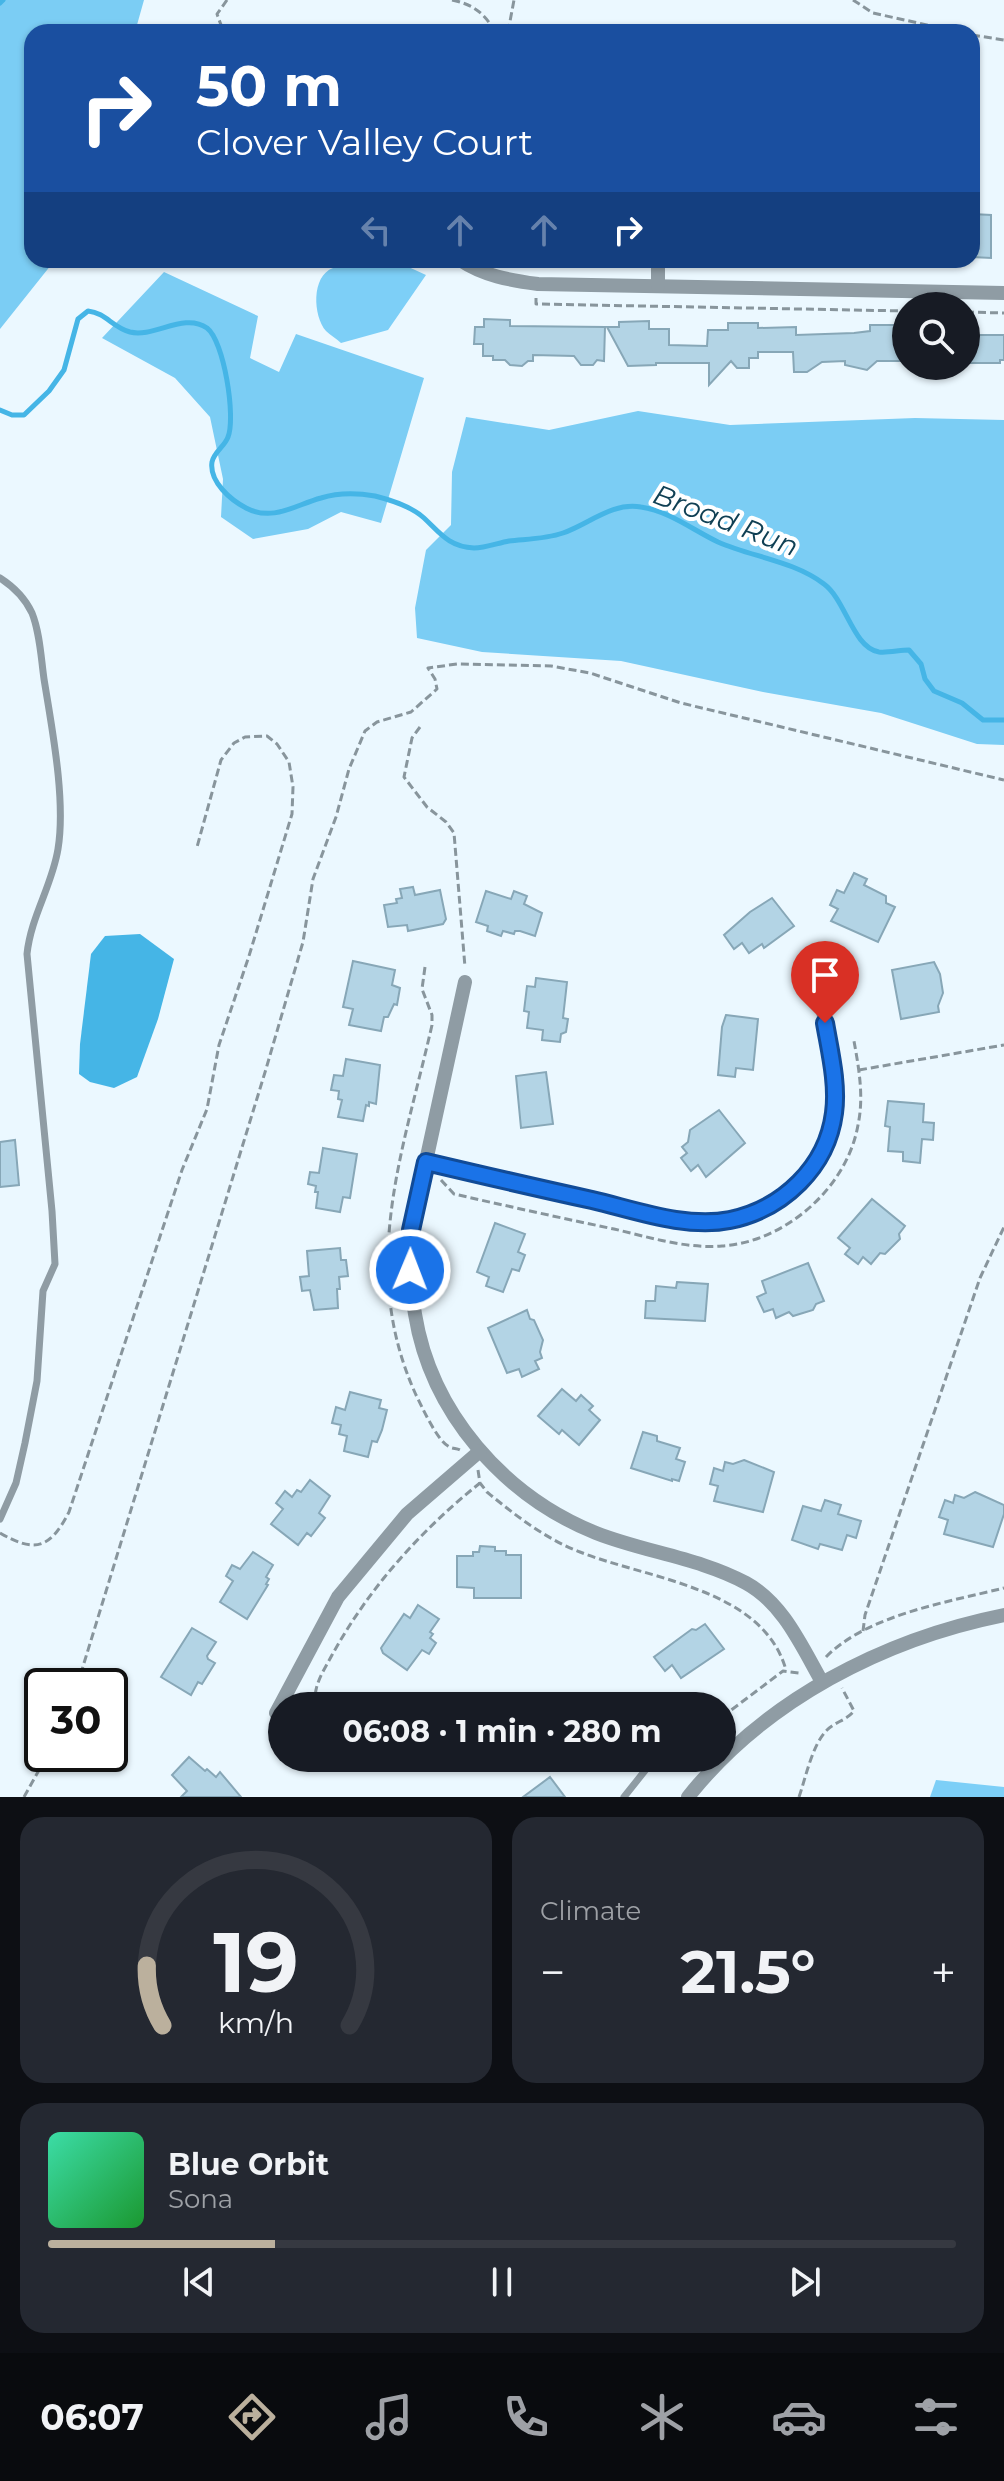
<!DOCTYPE html>
<html lang="en">
<head>
<meta charset="utf-8">
<style>
  body { margin:0; font-family:Montserrat,sans-serif; background:#242831; color:#f1f3f6; height:100vh; display:flex; flex-direction:column; font-size:30px; white-space:nowrap }
  * { box-sizing:border-box; margin:0 }
  p { font-size:26px; color:#9ea1a6 }
  .icon { flex:none; width:44px; height:44px; fill:none; stroke:currentColor; stroke-width:2; stroke-linecap:round; stroke-linejoin:round }
  .map { position:relative; height:1797px; overflow:hidden }
  .side { display:flex; flex-direction:column; gap:20px; padding:20px; background:#0d0f14; flex:1 }
  .side>* { flex:none }
  .hud { position:absolute; left:24px; top:24px; width:956px; height:244px; border-radius:24px; box-shadow:0 2px 6px #0004; background:#1a4fa0; color:#fff; overflow:hidden }
  .buttons { position:absolute; left:892px; top:292px; display:grid; gap:16px }
  .buttons a { display:grid; place-items:center; width:88px; height:88px; border-radius:50%; background:#171b24; box-shadow:0 2px 6px #0004; font-size:40px }
  .speed { position:absolute; left:24px; top:1668px; display:flex; gap:16px; font-size:40px; font-weight:700; text-align:center }
  .speed>* { display:grid; place-content:center; width:104px; height:104px; border-radius:50%; background:#171b24; box-shadow:0 2px 6px #0004; line-height:1 }
  .speed .limit { border:4px solid #111; border-radius:12px; background:#fff; color:#111 }
  .pin { position:absolute; display:grid; place-items:center; width:68px; height:68px; color:#fff; margin:-82px -34px; border-radius:50% 50% 50% 0; rotate:-45deg; box-shadow:0 0 8px #0007 }
  .pin .icon { rotate:45deg }
  .me { position:absolute; width:88px; margin:-44px; rotate:1deg; stroke-linejoin:round; filter:drop-shadow(0 0 6px #0008) }
  .turn { display:flex; align-items:center; gap:28px; height:168px; padding:0 40px; font-size:36px }
  .turn .icon { width:104px; height:104px; stroke-width:2.5 }
  .turn b { display:block; font-size:56px; line-height:68px }
  .lanes { display:flex; align-items:center; height:76px; padding:0 40px; background:#0003; justify-content:center; gap:40px; direction:ltr }
  .lanes .off { opacity:.35 }
  .big { font-size:60px; font-weight:700; line-height:1.1 }
  .side .card { flex:1; display:flex; flex-direction:column; justify-content:center; gap:12px; min-width:0; padding:0 28px; border-radius:24px; background:#242831 }
  .side .dial { align-items:center; gap:0 }
  .dial svg { height:208px; overflow:visible; fill:none; stroke:#363941; stroke-width:7; stroke-linecap:round; text-anchor:middle }
  .dial text { fill:#f1f3f6; stroke:none }
  .song { display:flex; align-items:center; gap:24px }
  .cover { width:96px; height:96px; border-radius:12px; background:linear-gradient(135deg,hsl(160 70% 55%),hsl(130 70% 35%)) }
  .played { height:8px; border-radius:4px; background:linear-gradient(90deg,#bbb09d 25%,#363941 25%) }
  .keys { display:flex; justify-content:space-around; direction:ltr }
  .heat { display:flex; justify-content:space-between; align-items:center; font-size:44px; direction:ltr }
  .side .tiles { flex:1; display:grid; gap:20px; grid-template-columns:1fr 1fr }
  .card:last-child { grid-column:span 2 }
  .trip { position:absolute; left:268px; top:1692px; width:468px; height:80px; border-radius:40px; background:#171b24; box-shadow:0 2px 6px #0004; font-weight:700; line-height:80px; text-align:center }
  .tabs { display:flex; height:128px; justify-content:space-around; align-items:center; background:#090b0e; color:#9ea1a6 }
  .tabs .icon { width:56px; height:56px }
  .tabs .on { color:#bbb09d }
  .tabs b { font-size:36px; color:#f1f3f6 }
  .map>svg:first-child { display:block }
  .green { fill:#7dcff7 }
  .forest { fill:#7bcdf4 }
  .water { fill:#45b5e6 }
  .lines { fill:none; stroke-linecap:round; stroke-linejoin:round }
  .stream { stroke:#45b5e6; stroke-width:5 }
  .building { fill:#b3d4e5; stroke:#87a7b7; stroke-width:2 }
  .path { stroke:#88959c; stroke-width:3; stroke-dasharray:8 4; stroke-linecap:butt }
  .service { stroke:#8f9ca4; stroke-width:7 }
  .minor { stroke:#8f9ca4; stroke-width:14 }
  .route-casing { stroke:#114b97; stroke-width:20 }
  .route { stroke:#1a73e8; stroke-width:14 }
  .labels { text-anchor:middle; stroke-width:8; stroke-linejoin:round; paint-order:stroke }
  .water-label { font-size:28px; font-style:italic; fill:#104054; stroke:#fff }
</style>
</head>
<body>
<div class="map">
<svg width="1004" height="1797" viewBox="0 0 1004 1797">
  <rect width="100%" height="100%" fill="#ebf8ff"/>
  <g class="green">
    <path d="M 371,260 L 400,260 L 402,264 L 426,275 L 388,330 L 341,343 C 337,339 330,335 326,331 C 313,316 311,276 333,268 C 347,263 358,269 371,260 Z"/>
    <polygon points="936,1780 1004,1787 1004,1797 930,1797"/>
  </g>
  <g class="forest">
    <polygon points="0,0 144,0 135,32 32,32 32,260 55,260 0,329"/>
    <polygon points="164,272 258,316 250,358 279,372 296,334 424,378 381,523 341,512 308,529 253,539 221,517 223,479 210,417 175,378 102,338"/>
    <polygon points="638,411 730,425 915,418 1004,420 1004,745 977,744 881,713 763,692 621,661 482,652 417,638 415,608 426,550 451,525 452,472 466,417 549,430"/>
  </g>
  <polygon class="water" points="140,934 174,959 158,1019 137,1077 114,1088 90,1082 79,1074 80,1044 91,954 105,936"/>
  <g class="lines">
    <g class="stream">
      <polyline points="0,3 3,0"/>
      <path d="M 0,410 L 12,415 L 24,415 L 49,391 L 64,370 L 78,319 L 88,311 C 106,313 112,327 130,332 C 154,338 184,312 207,328 C 224,341 236,417 228,437 C 225,446 214,452 212,462 C 209,482 231,500 246,508 C 273,522 295,505 321,498 C 337,493 358,493 375,496 C 391,500 412,507 424,518 C 440,533 449,547 474,548 C 485,548 498,543 509,541 C 527,539 546,539 563,533 C 589,524 612,502 641,507 C 669,511 693,530 718,542 C 752,557 794,561 824,584 C 846,600 853,648 879,652 C 888,653 900,650 909,650 L 921,664 L 925,679 L 934,691 L 962,703 L 983,720 L 1004,720"/>
    </g>
  </g>
  <g class="building">
    <polygon points="972,214 991,215 991,258 972,257"/>
    <polygon points="484,319 510,320 510,326 605,327 604,361 597,360 593,365 581,365 574,356 533,355 533,361 528,361 522,366 510,365 505,360 493,360 493,356 483,356 483,344 474,344 475,327 484,327"/>
    <polygon points="649,321 649,329 669,329 669,345 707,346 708,330 728,330 728,323 758,323 758,328 796,327 796,335 854,333 870,331 870,325 895,325 895,333 905,333 904,361 877,361 867,370 845,365 845,361 822,362 807,372 794,372 793,352 758,352 758,358 749,358 749,368 737,368 731,361 709,385 709,363 656,363 656,365 628,366 607,327 619,327 619,322"/>
    <polygon points="966,335 1004,335 1004,360 1000,360 1000,363 966,363"/>
    <polygon points="854,873 867,879 864,885 886,896 886,903 895,907 878,942 831,921 838,909 830,905 837,890 844,893"/>
    <polygon points="413,887 415,895 440,890 446,919 443,924 408,931 407,925 388,927 384,905 397,903 396,899 402,898 400,889"/>
    <polygon points="486,891 511,899 514,891 527,896 524,904 542,913 535,936 520,931 515,931 514,934 503,931 501,936 487,931 488,926 476,922"/>
    <polygon points="772,898 794,926 764,948 762,944 749,953 742,943 734,949 724,935 750,912"/>
    <polygon points="353,961 395,970 392,985 400,988 397,1005 394,1004 388,1017 384,1017 381,1031 349,1025 353,1009 343,1007"/>
    <polygon points="934,962 940,974 943,993 938,1006 939,1012 901,1019 892,970"/>
    <polygon points="536,978 567,982 563,1018 568,1019 566,1032 561,1034 560,1042 542,1040 543,1030 527,1028 529,1012 524,1011 527,986 535,987"/>
    <polygon points="726,1015 758,1019 753,1070 736,1068 735,1077 718,1075 722,1027"/>
    <polygon points="346,1059 380,1065 376,1104 369,1102 369,1106 366,1105 363,1121 338,1117 342,1100 338,1099 339,1091 331,1090 334,1075 343,1076"/>
    <polygon points="546,1072 553,1124 521,1128 516,1076"/>
    <polygon points="888,1101 924,1104 923,1122 934,1123 933,1140 922,1139 920,1163 903,1161 903,1152 888,1151 890,1127 885,1126"/>
    <polygon points="719,1110 745,1143 706,1177 698,1165 691,1171 681,1158 687,1153 682,1147 688,1142 690,1130"/>
    <polygon points="15,1140 19,1185 0,1187 0,1142"/>
    <polygon points="323,1148 357,1154 350,1198 343,1197 340,1212 316,1208 318,1192 315,1192 316,1186 308,1184 310,1172 319,1173"/>
    <polygon points="872,1199 905,1226 899,1234 900,1239 885,1254 880,1253 871,1264 863,1257 858,1264 845,1254 850,1248 838,1238"/>
    <polygon points="495,1223 525,1234 518,1252 525,1255 519,1271 512,1269 503,1292 486,1286 489,1277 477,1272"/>
    <polygon points="340,1248 341,1260 346,1260 348,1276 339,1277 340,1289 337,1289 338,1308 314,1310 310,1290 302,1291 300,1277 309,1276 307,1251"/>
    <polygon points="808,1263 824,1301 816,1304 813,1310 793,1316 789,1312 776,1318 773,1309 764,1312 757,1297 766,1293 762,1281"/>
    <polygon points="677,1282 708,1284 705,1321 645,1318 646,1301 655,1301 656,1286 676,1288"/>
    <polygon points="527,1310 530,1319 534,1320 543,1340 540,1352 542,1358 535,1361 539,1369 522,1377 519,1369 507,1373 488,1328"/>
    <polygon points="562,1389 576,1401 581,1395 593,1406 589,1410 600,1420 579,1445 562,1430 559,1434 538,1416"/>
    <polygon points="350,1392 381,1400 379,1408 387,1410 382,1430 377,1442 372,1441 368,1457 344,1451 347,1436 339,1434 341,1425 332,1423 336,1407 345,1410"/>
    <polygon points="643,1432 657,1436 657,1441 680,1448 676,1459 685,1462 679,1481 672,1479 672,1481 631,1468"/>
    <polygon points="744,1460 774,1472 763,1512 714,1501 718,1486 710,1484 714,1468 723,1471 725,1462 733,1464"/>
    <polygon points="310,1480 330,1496 319,1513 325,1518 311,1536 307,1533 298,1545 271,1524 283,1509 276,1503 285,1491 292,1497 297,1490 301,1492"/>
    <polygon points="975,1492 1004,1505 1004,1514 993,1547 944,1534 948,1520 939,1517 945,1500 953,1503 955,1495 964,1498"/>
    <polygon points="825,1500 841,1505 838,1514 861,1521 856,1538 847,1535 842,1550 820,1544 818,1549 792,1540 803,1506 821,1511"/>
    <polygon points="480,1546 495,1547 495,1551 506,1551 506,1555 521,1555 521,1598 474,1598 474,1588 457,1587 457,1556 473,1556 473,1552 479,1552"/>
    <polygon points="253,1552 273,1565 266,1577 269,1579 266,1584 268,1585 247,1619 220,1602 233,1581 226,1576 232,1565 240,1569"/>
    <polygon points="418,1605 439,1619 430,1632 433,1634 430,1638 436,1643 429,1654 422,1650 407,1670 383,1653 381,1648 404,1614 410,1618"/>
    <polygon points="705,1624 724,1649 681,1678 672,1665 665,1671 654,1657 692,1629 696,1630"/>
    <polygon points="192,1628 216,1642 207,1656 208,1659 215,1663 202,1684 198,1682 191,1695 161,1677"/>
    <polygon points="189,1757 205,1771 207,1769 216,1777 220,1772 241,1797 181,1797 187,1791 172,1775"/>
    <polygon points="550,1777 565,1797 523,1797"/>
  </g>
  <g class="lines">
    <g class="path">
      <polyline points="227,0 217,14 221,25 238,32"/>
      <path d="M 452,0 C 472,4 485,13 495,32"/>
      <polyline points="853,0 873,13 959,32"/>
      <polyline points="508,32 514,0"/>
      <polyline points="972,35 1004,40"/>
      <polyline points="536,298 536,304 906,311"/>
      <polyline points="966,312 1004,313"/>
      <polyline points="420,727 412,738 404,777 427,807 446,822 454,833 465,967"/>
      <path d="M 425,967 L 422,989 L 432,1015 L 432,1025 C 403,1153 358,1267 416,1395 C 422,1407 437,1440 448,1446 C 452,1449 456,1448 460,1450"/>
      <polyline points="859,1070 1004,1045"/>
      <path d="M 441,1180 L 454,1194 C 507,1206 561,1218 614,1229 C 648,1237 686,1249 722,1246 C 785,1242 847,1188 858,1125 C 864,1097 859,1069 854,1041"/>
      <path d="M 478,1470 L 480,1483 L 487,1492 C 516,1516 546,1539 580,1552 C 648,1579 763,1588 786,1670"/>
      <path d="M 0,1533 C 35,1553 50,1549 69,1512 L 182,1170 L 207,1109 L 219,1045 L 249,956 L 292,814 L 293,787 L 289,762 L 277,744 L 267,736 L 245,737 L 234,743 L 221,760 L 197,847"/>
      <polyline points="863,1631 865,1615 980,1278 1004,1227"/>
      <path d="M 826,1657 C 867,1615 948,1602 1004,1588"/>
      <polyline points="77,1686 266,1069 303,942 313,879 336,817 349,769 365,731 377,722 411,712 437,689 435,679 428,668 457,664 551,666 590,673 681,703 1004,780"/>
      <path d="M 316,1706 C 312,1687 323,1672 332,1655 C 369,1588 420,1531 480,1483"/>
      <polyline points="722,1717 783,1671 799,1673"/>
      <polyline points="24,1797 48,1754"/>
      <path d="M 799,1797 C 806,1777 812,1745 827,1730 C 835,1722 847,1720 854,1711 L 842,1688"/>
    </g>
    <g class="service">
      <path d="M 0,578 C 14,587 25,598 32,613 C 40,633 41,658 44,679 C 52,729 66,800 58,849 C 52,886 31,916 27,954 L 52,1211 L 55,1264 L 43,1291 L 37,1381 L 25,1443 L 16,1483 L 0,1519"/>
      <polyline points="722,1741 731,1751"/>
      <polyline points="624,1797 655,1758"/>
    </g>
    <g class="minor">
      <path d="M 460,260 C 484,276 509,280 538,284 L 1004,293"/>
      <polyline points="658,286 658,260"/>
      <path d="M 465,982 L 411,1230 C 410,1258 410,1286 415,1314 C 431,1413 504,1496 596,1533 C 644,1552 700,1558 746,1583 C 783,1603 802,1647 822,1682"/>
      <path d="M 426,1162 C 483,1175 540,1188 598,1201 C 639,1211 687,1228 729,1220 C 782,1210 825,1168 834,1115 C 840,1078 827,1036 821,1000"/>
      <polyline points="276,1713 338,1597 407,1514 480,1451"/>
      <path d="M 688,1797 C 765,1700 884,1639 1004,1615"/>
    </g>
  </g>
  <g class="lines">
    <defs>
      <path id="route" d="M 410,1270 L 411,1230 L 426,1162 C 481,1175 537,1188 592,1200 C 635,1210 686,1229 730,1220 C 783,1209 827,1167 834,1113 C 838,1084 830,1052 825,1023"/>
    </defs>
    <use href="#route" class="route-casing"/>
    <use href="#route" class="route"/>
  </g>
  <g class="labels">
    <g class="water-label">
      <text transform="translate(726 520) rotate(21)" y="10">Broad Run</text>
    </g>
  </g>
</svg>
<div class="buttons">
<a><svg class="icon" aria-label="search" viewBox="0 0 24 24"><circle cx="10" cy="10" r="6"/><path d="M15 15l6 6"/></svg></a>
</div>
<div class="speed"><div class="limit">30</div></div>
<div class="pin" style="left:825px;top:1023px;background:#d93025"><svg class="icon" aria-label="arrive" viewBox="0 0 24 24"><path d="M6 21V4h12l-3 4 3 4H6"/></svg></div>
<svg class="me" style="left:410px;top:1270px" viewBox="-20 -20 40 40"><circle r="17" fill="#1a73e8" stroke="#fff" stroke-width="3"/><path d="M0-11L8 9 0 5-8 9z" fill="#fff"/></svg>
<div class="trip">06:08 · 1 min · 280 m</div>
<div class="hud">
<div class="turn"><svg class="icon" aria-label="right" viewBox="0 0 24 24"><path d="M7 20v-9h11M14 6l5 5-5 5"/></svg><div><b>50 m</b>Clover Valley Court</div></div>
<div class="lanes"><svg class="icon off" aria-label="left" viewBox="0 0 24 24"><path d="M17 20v-9H6M10 6l-5 5 5 5"/></svg><svg class="icon off" aria-label="ahead" viewBox="0 0 24 24"><path d="M12 20V5M6 11l6-6 6 6"/></svg><svg class="icon off" aria-label="ahead" viewBox="0 0 24 24"><path d="M12 20V5M6 11l6-6 6 6"/></svg><svg class="icon" aria-label="right" viewBox="0 0 24 24"><path d="M7 20v-9h11M14 6l5 5-5 5"/></svg></div>
</div>
</div>
<section class="side">
<div class="tiles">
<div class="card dial"><svg viewBox="0 0 100 80">
<path d="M14 69A42 42 0 1 1 86 69"/>
<path d="M14 69A42 42 0 0 1 8 46" stroke="#bbb09d"/>
<text x="50" y="56" font-size="32" font-weight="700">19</text>
<text x="50" y="72" font-size="11">km/h</text>
</svg></div>
<div class="card"><p>Climate</p>
<div class="heat"><a>−</a><b class="big">21.5°</b><a>+</a></div>
</div>
<div class="card">
<div class="song"><i class="cover"></i><div><b>Blue Orbit</b><p>Sona</p></div></div>
<div class="played"></div>
<div class="keys"><svg class="icon" aria-label="previous" viewBox="0 0 24 24"><path d="M18 5L8 12l10 7zM5 5v14"/></svg><svg class="icon" aria-label="pause" viewBox="0 0 24 24"><path d="M8 5v14M16 5v14"/></svg><svg class="icon" aria-label="next" viewBox="0 0 24 24"><path d="M6 5l10 7-10 7zM19 5v14"/></svg></div>
</div>
</div>
</section>
<nav class="tabs">
<b>06:07</b>
<svg class="icon on" aria-label="directions" viewBox="0 0 24 24"><path d="M12 3l9 9-9 9-9-9zM9 14v-3h6M13 9l2 2-2 2"/></svg>
<svg class="icon" aria-label="music" viewBox="0 0 24 24"><path d="M9 18V5l10-2v13"/><circle cx="6" cy="18" r="3"/><circle cx="16" cy="16" r="3"/></svg>
<svg class="icon" aria-label="phone" viewBox="0 0 24 24"><path d="M5 4h4l2 5-3 2q2 4 5 5l2-3 5 2v4C11 20 4 13 5 4z"/></svg>
<svg class="icon" aria-label="climate" viewBox="0 0 24 24"><path d="M12 3v18M4 7l16 10M4 17L20 7"/></svg>
<svg class="icon" aria-label="car" viewBox="0 0 24 24"><path d="M5 17H2v-5l4-1 3-4h7l3 4 3 1v5h-3M9 17h6M6 11h13"/><circle cx="7" cy="17" r="2"/><circle cx="17" cy="17" r="2"/></svg>
<svg class="icon" aria-label="filters" viewBox="0 0 24 24"><path d="M4 7h16M4 17h16"/><circle cx="9" cy="7" r="2"/><circle cx="15" cy="17" r="2"/></svg>
</nav>
</body>
</html>
